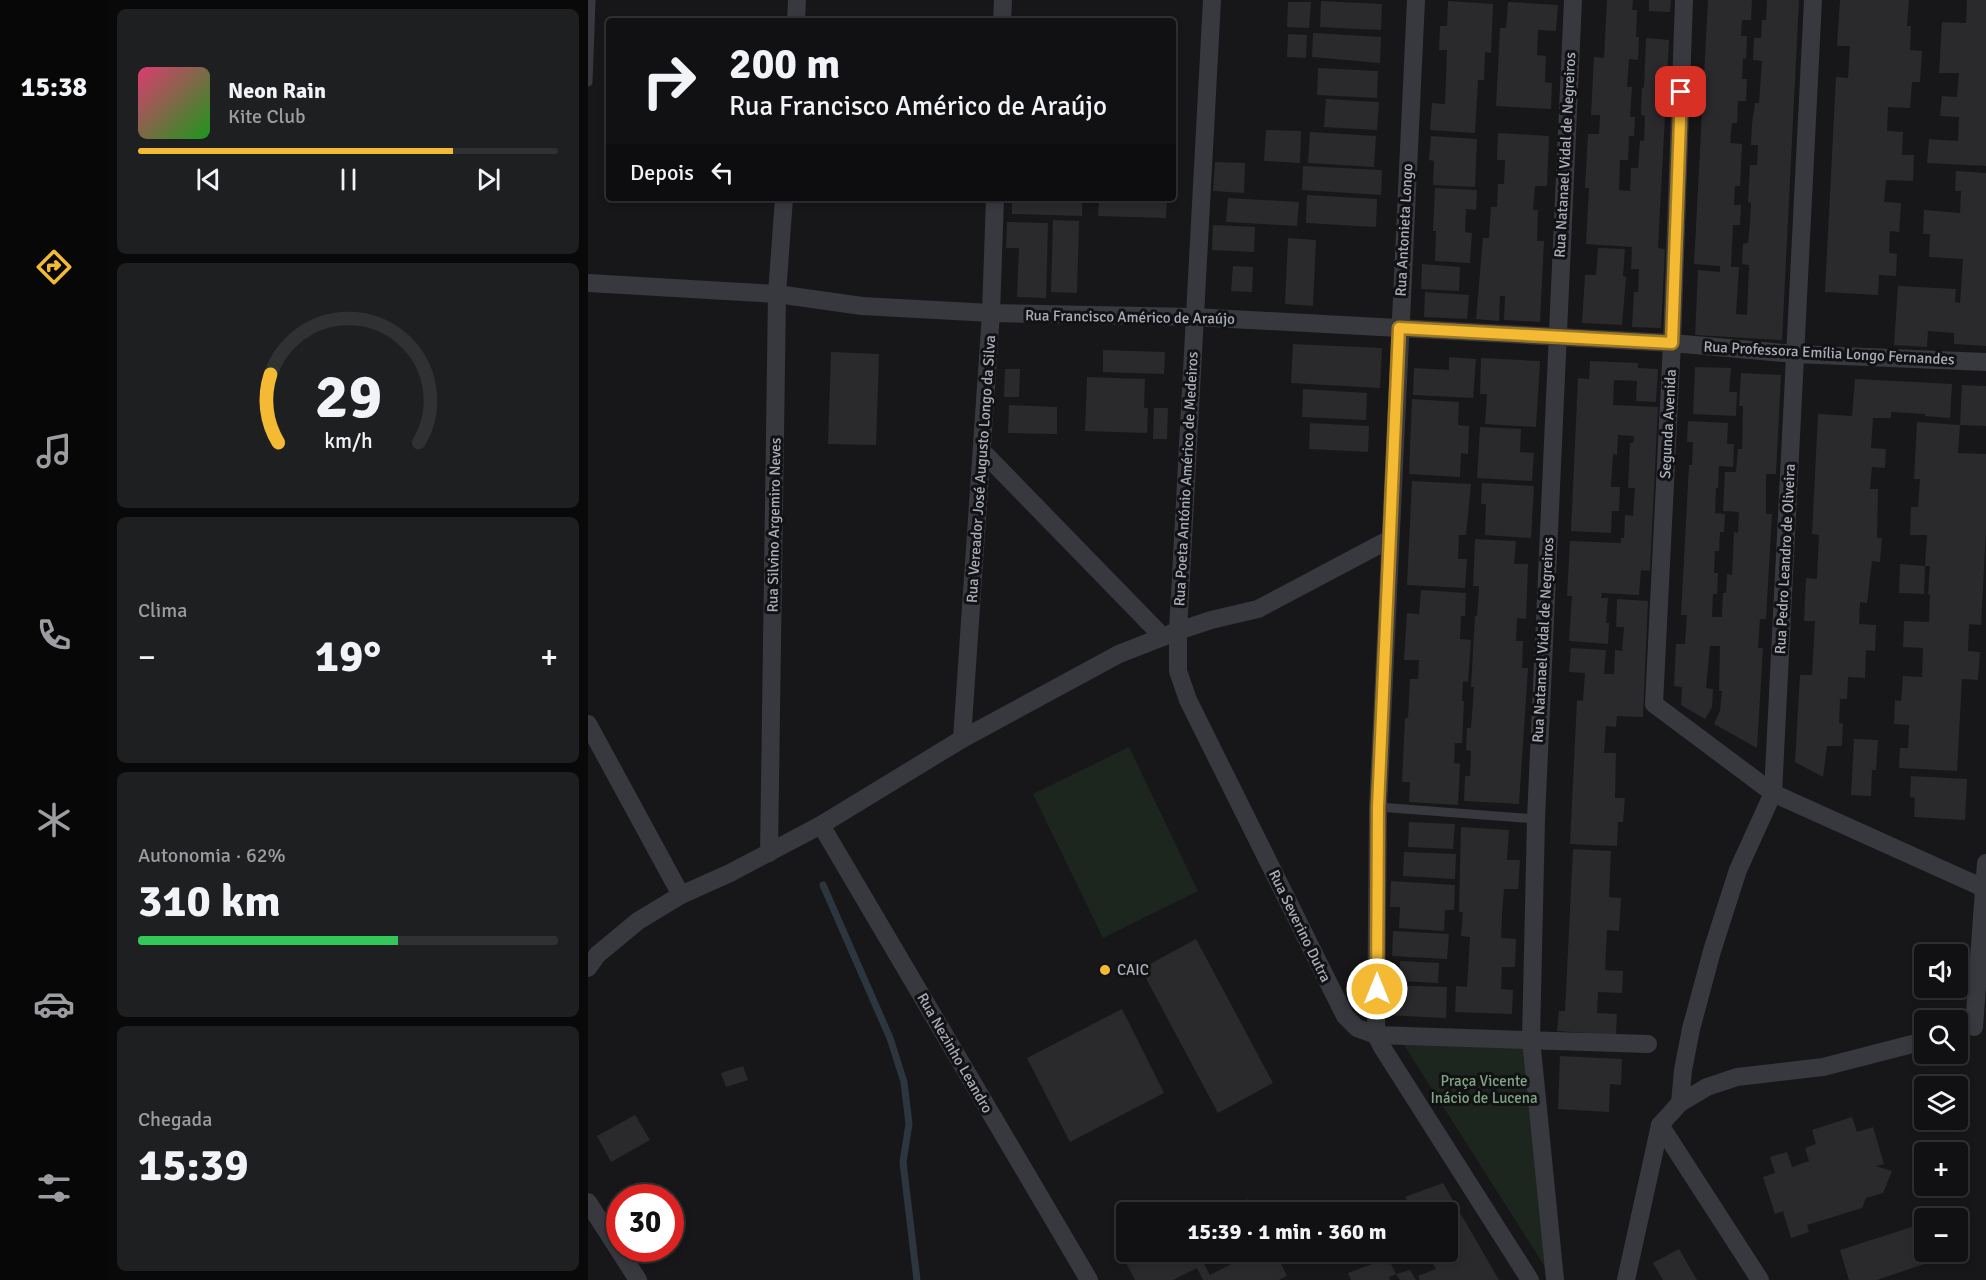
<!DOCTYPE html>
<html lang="pt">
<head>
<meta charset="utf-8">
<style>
  body { margin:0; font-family:Signika,sans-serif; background:#1e1f21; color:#f1f3f6; height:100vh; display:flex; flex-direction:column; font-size:22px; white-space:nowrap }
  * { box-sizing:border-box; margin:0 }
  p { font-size:20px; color:#9c9da0 }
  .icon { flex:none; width:33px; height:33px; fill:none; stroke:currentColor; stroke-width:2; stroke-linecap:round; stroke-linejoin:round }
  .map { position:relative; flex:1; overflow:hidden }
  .sheet { display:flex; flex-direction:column; gap:9px; padding:9px; background:#09090a; width:480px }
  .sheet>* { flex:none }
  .hud { position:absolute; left:18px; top:18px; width:570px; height:183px; border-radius:6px; box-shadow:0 3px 9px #0003,0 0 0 2px #303133; background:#111113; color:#f1f3f6; overflow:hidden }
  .tools { position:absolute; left:1326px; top:944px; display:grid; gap:12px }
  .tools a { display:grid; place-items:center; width:54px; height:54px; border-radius:6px; background:#111113; box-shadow:0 3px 9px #0003,0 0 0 2px #303133; font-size:30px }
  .speed { position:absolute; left:18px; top:1184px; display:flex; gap:12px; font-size:30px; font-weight:700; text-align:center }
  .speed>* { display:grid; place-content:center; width:78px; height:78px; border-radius:50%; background:#111113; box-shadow:0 3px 9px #0003,0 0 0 2px #303133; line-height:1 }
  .speed .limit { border:9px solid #d22; background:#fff; color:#111 }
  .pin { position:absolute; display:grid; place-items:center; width:51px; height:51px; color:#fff; margin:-26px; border-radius:12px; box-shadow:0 3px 9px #0006 }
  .me { position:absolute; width:66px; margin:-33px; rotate:0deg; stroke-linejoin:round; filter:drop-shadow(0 0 4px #0008) }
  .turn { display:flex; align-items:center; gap:21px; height:126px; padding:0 24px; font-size:27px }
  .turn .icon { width:78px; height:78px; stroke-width:2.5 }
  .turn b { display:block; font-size:42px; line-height:51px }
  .then { display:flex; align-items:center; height:57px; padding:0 24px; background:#0003; gap:12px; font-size:22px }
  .big { font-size:45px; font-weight:800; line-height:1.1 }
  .sheet .card { flex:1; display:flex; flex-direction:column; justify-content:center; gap:9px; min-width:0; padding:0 21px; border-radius:9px; background:#1e1f21 }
  .sheet .dial { align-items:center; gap:0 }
  .dial svg { height:156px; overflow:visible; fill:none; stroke:#303133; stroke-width:7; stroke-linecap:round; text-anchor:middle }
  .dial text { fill:#f1f3f6; stroke:none }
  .song { display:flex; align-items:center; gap:18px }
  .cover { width:72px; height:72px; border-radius:9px; background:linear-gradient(135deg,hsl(340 70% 55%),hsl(120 70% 35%)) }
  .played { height:6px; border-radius:3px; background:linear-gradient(90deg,#f4ba34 75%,#303133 75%) }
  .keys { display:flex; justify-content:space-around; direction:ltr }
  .heat { display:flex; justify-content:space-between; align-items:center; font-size:33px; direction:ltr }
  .charge { height:9px; border-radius:4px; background:linear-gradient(90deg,#34c759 62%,#303133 0) }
  .trip { position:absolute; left:528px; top:1202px; width:342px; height:60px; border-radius:6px; background:#111113; box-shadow:0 3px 9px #0003,0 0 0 2px #303133; font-weight:800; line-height:60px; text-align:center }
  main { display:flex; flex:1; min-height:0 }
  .menu { display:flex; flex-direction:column; width:108px; justify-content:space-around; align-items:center; background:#070708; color:#9c9da0 }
  .menu .icon { width:42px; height:42px }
  .menu .active { color:#f4ba34 }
  .menu b { font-size:27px; color:#f1f3f6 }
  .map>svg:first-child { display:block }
  .green { fill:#1d251f }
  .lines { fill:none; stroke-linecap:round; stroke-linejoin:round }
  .stream { stroke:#2d363e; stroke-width:7 }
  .building { fill:#2a2a2d }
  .lane { stroke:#38393f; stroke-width:9 }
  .street { stroke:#38393f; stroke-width:18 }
  .route-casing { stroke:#9f7922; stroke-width:15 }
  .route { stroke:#f4ba34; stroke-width:10 }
  .poi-dot { fill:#f4ba34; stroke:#121214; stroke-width:2 }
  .labels { text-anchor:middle; stroke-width:6; stroke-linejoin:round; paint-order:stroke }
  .street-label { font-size:15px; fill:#a9aeb9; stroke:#121214 }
  .poi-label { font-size:15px; fill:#a9aeb9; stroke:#121214; text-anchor:start }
  .park-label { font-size:15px; fill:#80a584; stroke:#121214 }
</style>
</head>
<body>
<main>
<nav class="menu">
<b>15:38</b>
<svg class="icon active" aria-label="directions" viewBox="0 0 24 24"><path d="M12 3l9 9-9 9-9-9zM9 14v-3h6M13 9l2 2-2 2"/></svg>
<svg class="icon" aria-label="music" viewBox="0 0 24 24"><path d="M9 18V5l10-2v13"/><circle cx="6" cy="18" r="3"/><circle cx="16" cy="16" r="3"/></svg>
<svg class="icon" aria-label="phone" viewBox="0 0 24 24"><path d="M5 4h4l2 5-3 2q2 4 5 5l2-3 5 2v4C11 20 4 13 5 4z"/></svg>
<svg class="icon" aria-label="climate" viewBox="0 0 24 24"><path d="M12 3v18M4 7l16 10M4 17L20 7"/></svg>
<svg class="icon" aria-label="car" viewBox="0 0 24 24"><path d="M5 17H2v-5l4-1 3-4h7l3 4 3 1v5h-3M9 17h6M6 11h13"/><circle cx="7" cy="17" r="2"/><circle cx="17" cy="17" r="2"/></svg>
<svg class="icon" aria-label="filters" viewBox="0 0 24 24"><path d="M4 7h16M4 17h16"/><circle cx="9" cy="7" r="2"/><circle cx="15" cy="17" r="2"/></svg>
</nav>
<section class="sheet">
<div class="card">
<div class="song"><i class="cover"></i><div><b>Neon Rain</b><p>Kite Club</p></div></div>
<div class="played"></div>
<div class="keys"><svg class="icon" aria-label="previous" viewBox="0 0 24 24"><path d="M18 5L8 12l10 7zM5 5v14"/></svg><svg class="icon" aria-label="pause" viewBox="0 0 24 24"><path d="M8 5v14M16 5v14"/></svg><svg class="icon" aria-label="next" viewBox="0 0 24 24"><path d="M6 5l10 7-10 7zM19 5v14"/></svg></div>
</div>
<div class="card dial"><svg viewBox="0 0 100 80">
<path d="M14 69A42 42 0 1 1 86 69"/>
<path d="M14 69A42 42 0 0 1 10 34" stroke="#f4ba34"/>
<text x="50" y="56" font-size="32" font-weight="700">29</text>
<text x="50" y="72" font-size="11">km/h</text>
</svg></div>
<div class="card"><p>Clima</p>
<div class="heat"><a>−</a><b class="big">19°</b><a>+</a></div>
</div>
<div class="card"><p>Autonomia · 62%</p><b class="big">310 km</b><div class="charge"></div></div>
<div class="card"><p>Chegada</p><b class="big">15:39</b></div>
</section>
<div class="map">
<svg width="1398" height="1280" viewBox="0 0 1398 1280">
  <rect width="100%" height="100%" fill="#171719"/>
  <g class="green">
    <polygon points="541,747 610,891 515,938 445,794"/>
    <polygon points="816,1045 937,1047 957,1267"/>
  </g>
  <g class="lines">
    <polyline class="stream" points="235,885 302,1038 316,1082 321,1124 315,1162 329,1280"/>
  </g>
  <g class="building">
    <polygon points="1019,0 1045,0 1044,10 1049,10 1048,37 1051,37 1050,60 1041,59 1039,87 1044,87 1042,117 1047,117 1046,136 1041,136 1040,160 1032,160 1031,190 1042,191 1043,168 1050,168 1052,140 1056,141 1057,116 1053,115 1054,87 1056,88 1058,38 1081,40 1070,248 1077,249 1073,328 1044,327 1046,292 1050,292 1051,269 1043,269 1044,247 998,244 1001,188 997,188 1000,134 1011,134 1012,115 1003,115 1006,57 1016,58"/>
    <polygon points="1061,0 1083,0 1082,12 1061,11"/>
    <polygon points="1120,0 1164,0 1163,20 1154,20 1153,36 1159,36 1158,59 1155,58 1154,79 1159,79 1158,101 1150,101 1149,123 1144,123 1142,143 1154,144 1152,186 1147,186 1146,205 1153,205 1152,225 1145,225 1143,267 1151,267 1148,314 1159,315 1161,265 1154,264 1155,244 1160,243 1162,223 1163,203 1160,202 1162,165 1169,165 1170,145 1163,145 1164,124 1167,103 1171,103 1174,61 1165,60 1166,38 1173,38 1174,20 1178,20 1179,0 1211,0 1194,340 1107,335 1110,270 1132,272 1132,266 1106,264"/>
    <polygon points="1252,0 1321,0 1319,26 1323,26 1322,50 1334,51 1332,82 1324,82 1322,108 1300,107 1299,131 1315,132 1314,155 1326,155 1325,181 1298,180 1296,202 1313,203 1311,232 1302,231 1301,253 1309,254 1308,276 1291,275 1290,295 1237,292 1248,77 1260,78 1262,46 1249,46"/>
    <polygon points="1379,0 1398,0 1398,166 1339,163 1341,139 1370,141 1371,117 1352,116 1354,96 1369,97 1371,73 1351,73 1354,22 1378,23"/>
    <polygon points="733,1 794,4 793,30 732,27"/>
    <polygon points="860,1 905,4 903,53 897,52 896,80 890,80 887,133 842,130 844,103 857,104 859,50 851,50 852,26 859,26"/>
    <polygon points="700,2 723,2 721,28 699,27"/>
    <polygon points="920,2 970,5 968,31 950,30 949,55 958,56 957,82 964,83 963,109 908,106 912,28 918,28"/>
    <polygon points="725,33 793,37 792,63 724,57"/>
    <polygon points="700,34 719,35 718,58 699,57"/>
    <polygon points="730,68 790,71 789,98 729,95"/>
    <polygon points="738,99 791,102 789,130 736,127"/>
    <polygon points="678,130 713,131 712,163 676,161"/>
    <polygon points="722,132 788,136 786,167 720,163"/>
    <polygon points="910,133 961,136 959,186 947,186 945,210 950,210 949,241 956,241 952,322 916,320 917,296 912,296 911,321 888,319 895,238 901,238 903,207 909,207 910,184 916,184 917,160 909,160"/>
    <polygon points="843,136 889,139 887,187 845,185 846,161 841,160"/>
    <polygon points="627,162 657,163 656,193 625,191"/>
    <polygon points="715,166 794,170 793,195 714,190"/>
    <polygon points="1368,171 1398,173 1398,346 1366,344 1366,333 1340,331 1339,347 1306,345 1310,286 1368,289 1367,302 1372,303 1375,259 1341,257 1342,234 1335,234 1336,210 1372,213 1373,191 1367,191"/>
    <polygon points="847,188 889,190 888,210 878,209 877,232 884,233 882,263 847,261 848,231 845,231"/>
    <polygon points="719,195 789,199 788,227 718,223"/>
    <polygon points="424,198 494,198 494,216 424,214"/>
    <polygon points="511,198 579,198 578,218 510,216"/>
    <polygon points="640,198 711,202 709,226 638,222"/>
    <polygon points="465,220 491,221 489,293 463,292"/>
    <polygon points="419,222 460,223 458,298 429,297 431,248 418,248"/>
    <polygon points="625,225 667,227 666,252 624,250"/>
    <polygon points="700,238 728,240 725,306 697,304"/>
    <polygon points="1010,248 1037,249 1035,276 1038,277 1034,325 994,323 997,275 1008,275"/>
    <polygon points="834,264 872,267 871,291 833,289"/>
    <polygon points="645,266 665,267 664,292 643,291"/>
    <polygon points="837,292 881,295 879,319 836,317"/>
    <polygon points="705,344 794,348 792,388 703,383"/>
    <polygon points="515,350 577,352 576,374 515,372"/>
    <polygon points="243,352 291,354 288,445 240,444"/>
    <polygon points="861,357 888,359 885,398 825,395 826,368 861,370"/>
    <polygon points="893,358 952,361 948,427 897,424 899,394 892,394"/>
    <polygon points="1002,361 1050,363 1050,368 1070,369 1068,402 1048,401 1049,381 1026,380 1025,405 1070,407 1062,571 1053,570 1051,595 1014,593 1013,598 1020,598 1018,623 1021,623 1020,644 981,641 984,596 979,596 982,541 1033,543 1033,538 1036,538 1037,515 1045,516 1047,488 1040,488 1042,443 1045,443 1046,436 1030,435 1029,455 1025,454 1023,487 1032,487 1031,511 1024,511 1023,533 983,531 990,378 1001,379"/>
    <polygon points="1107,367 1143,368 1141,392 1149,392 1148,416 1105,414"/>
    <polygon points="417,369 432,369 431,397 416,397"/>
    <polygon points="1153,373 1193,375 1188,474 1178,474 1178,514 1184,514 1178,619 1172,619 1170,648 1175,648 1169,748 1126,724 1132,711 1134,691 1131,691 1132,646 1122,646 1118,688 1125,689 1124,707 1117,719 1093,705 1094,687 1086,686 1088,644 1097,644 1099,615 1093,615 1101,465 1104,465 1105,442 1099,442 1100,421 1140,423 1139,444 1146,444 1145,467 1131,466 1130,488 1128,488 1127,513 1137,514 1136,532 1132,532 1131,551 1127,551 1126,573 1130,573 1129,594 1125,594 1124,617 1134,617 1135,593 1138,593 1139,574 1144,575 1146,532 1150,533 1151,512 1135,511 1137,472 1148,472 1150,449 1154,449 1155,406 1151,406"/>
    <polygon points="499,377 557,379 556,408 560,408 559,433 497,431"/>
    <polygon points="1267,379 1364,384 1362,418 1337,416 1337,414 1303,412 1303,418 1285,418 1283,448 1298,449 1297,468 1284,467 1282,489 1290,489 1289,538 1294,538 1292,562 1284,561 1279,603 1272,602 1271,624 1288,625 1287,651 1278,650 1277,678 1260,677 1259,699 1252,699 1251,723 1255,724 1254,746 1239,746 1235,777 1207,762 1212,675 1224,675 1227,621 1216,621 1218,578 1229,579 1231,535 1224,534 1230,414 1264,416"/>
    <polygon points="1374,385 1398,386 1398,426 1372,425 1370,453 1398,454 1398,529 1393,625 1381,624 1380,651 1392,652 1390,680 1374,679 1369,771 1311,768 1312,748 1320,748 1321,725 1306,724 1307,700 1313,701 1315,676 1334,677 1335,648 1315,647 1316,621 1341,622 1342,595 1340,594 1342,566 1337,566 1339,535 1322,535 1323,507 1330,507 1332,479 1326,479 1329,422 1372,425"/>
    <polygon points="715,389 779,393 778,420 714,417"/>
    <polygon points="824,399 871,402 870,425 881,426 880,454 873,453 872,477 821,474"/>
    <polygon points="421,405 469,407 469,434 420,433"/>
    <polygon points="566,408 580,408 579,439 565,439"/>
    <polygon points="722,423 781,426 780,452 721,449"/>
    <polygon points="892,427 933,429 932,452 946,453 944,481 889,478"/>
    <polygon points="824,481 883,484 878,535 871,535 870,559 879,559 877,588 819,585"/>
    <polygon points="894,483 946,486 943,538 897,535 898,504 893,504"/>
    <polygon points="887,539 928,541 926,564 940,564 938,619 929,618 928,641 935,641 934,668 940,668 931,804 876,801 877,776 882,776 883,751 878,750 879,728 883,728 886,687 883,687 887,616 889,616 891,586 885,586"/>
    <polygon points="1312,564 1337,566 1336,594 1311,593"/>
    <polygon points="833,590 878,593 877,616 873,616 872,639 883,640 880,682 875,681 874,701 876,701 874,743 867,743 866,763 872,764 870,805 821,802 822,782 814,782 817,718 820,718 822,679 830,679 831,660 816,660 819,613 831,614"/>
    <polygon points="1029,599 1060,601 1055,717 1029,716 1028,727 1018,726 1016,753 1028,753 1027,798 1037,798 1035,822 1030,822 1029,846 982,844 989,700 995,701 997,673 981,672 983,648 1018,650 1016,674 1026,674 1027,650 1034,651 1036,627 1028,627"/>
    <polygon points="1266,739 1290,740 1288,770 1284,770 1283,796 1263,795"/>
    <polygon points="1323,776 1379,779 1377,820 1326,817 1327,798 1322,797"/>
    <polygon points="821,822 867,824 865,849 820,847"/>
    <polygon points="873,827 921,830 919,860 932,860 930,889 916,889 914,914 913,938 928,939 927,967 914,967 913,989 925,990 924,1014 867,1012 868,986 879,987 882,937 873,936 875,912 871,912"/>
    <polygon points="985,849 1023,851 1021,897 1033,898 1031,931 1019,930 1017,970 1035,971 1034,993 1010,992 1009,1013 1029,1014 1028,1035 969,1031 971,1011 977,1011"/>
    <polygon points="816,852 868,854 867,879 815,876"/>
    <polygon points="803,881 867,885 866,910 857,910 856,931 811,928 812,907 802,907"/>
    <polygon points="805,931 861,934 859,959 804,956"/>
    <polygon points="608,939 685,1083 630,1113 553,969"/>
    <polygon points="812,961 851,963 850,983 811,981"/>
    <polygon points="798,985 859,987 858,1018 796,1015"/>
    <polygon points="534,1009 576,1093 482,1142 439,1058"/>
    <polygon points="972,1056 1034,1059 1033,1085 1022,1084 1021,1112 970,1109"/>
    <polygon points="155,1066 160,1080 138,1087 133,1073"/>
    <polygon points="47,1115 62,1140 23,1162 9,1136"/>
    <polygon points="1264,1117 1269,1132 1285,1127 1296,1164 1288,1166 1304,1171 1295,1193 1278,1198 1274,1208 1219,1225 1221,1232 1203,1238 1195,1211 1187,1214 1175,1177 1187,1173 1182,1157 1199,1152 1204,1167 1221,1161 1217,1148 1228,1144 1224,1130"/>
    <polygon points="855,1183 867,1204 911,1280 832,1280 830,1276 848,1269 837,1251 860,1251 860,1212 827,1212 817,1197"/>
    <polygon points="660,1199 667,1212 635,1212"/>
    <polygon points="1336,1223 1336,1251 1345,1251 1348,1260 1289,1280 1261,1280 1252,1250"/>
    <polygon points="1091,1249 1109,1280 1075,1280 1065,1263"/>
    <polygon points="558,1251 642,1251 616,1264 622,1275 651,1260 646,1251 687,1251 699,1276 691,1280 615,1280 609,1268 585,1280 547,1280 537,1261"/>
    <polygon points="800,1258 808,1274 801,1277 802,1280 763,1280 760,1273"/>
    <polygon points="822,1270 828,1280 812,1280 808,1274"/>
  </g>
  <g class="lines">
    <g class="lane">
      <polyline points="0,82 3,0"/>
      <polyline points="790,807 948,819"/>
    </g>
    <g class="street">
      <polyline points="624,0 590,631 590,671 600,700 757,1016 769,1028 788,1035 1060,1044"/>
      <polyline points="828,0 790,807 788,1035 794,1047 942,1280"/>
      <polyline points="1096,0 1084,343 1066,704 1185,793 1398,889"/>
      <polyline points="208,21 209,0"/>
      <polyline points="414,21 415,0"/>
      <polyline points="0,283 189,294 274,306 403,313 607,317 1084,343 1207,354 1398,362"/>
      <polyline points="394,451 575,637"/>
      <polyline points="0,724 93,895"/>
      <polyline points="374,739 403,313 407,198"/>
      <polyline points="233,825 501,1280"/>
      <polyline points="181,853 189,294 196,198"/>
      <polyline points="0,968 9,955 50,921 93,895 142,873 233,825 374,739 531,654 590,631 623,620 670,609 802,539"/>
      <polyline points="1386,1027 1398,863"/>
      <polyline points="1092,1103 1095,1070 1103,1029 1124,951 1150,870 1185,793 1225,0"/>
      <polyline points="1072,1125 1172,1280"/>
      <polyline points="0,1202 50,1280"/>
      <polyline points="967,1280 943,1039 948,819 985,0"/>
      <polyline points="1038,1280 1072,1125 1092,1103 1119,1087 1149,1077 1235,1067 1336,1041"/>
    </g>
  </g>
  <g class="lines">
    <defs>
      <polyline id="route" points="789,989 790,807 811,328 1084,343 1093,92"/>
    </defs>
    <use href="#route" class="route-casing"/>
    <use href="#route" class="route"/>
  </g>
  <circle class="poi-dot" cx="517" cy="970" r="6"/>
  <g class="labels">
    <g class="street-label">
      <text transform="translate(977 155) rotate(-87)" y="5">Rua Natanael Vidal de Negreiros</text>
      <text transform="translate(816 230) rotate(-87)" y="5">Rua Antonieta Longo</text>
      <text transform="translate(542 317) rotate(1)" y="5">Rua Francisco Américo de Araújo</text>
      <text transform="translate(1241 353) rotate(3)" y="5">Rua Professora Emília Longo Fernandes</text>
      <text transform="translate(1080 424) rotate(-87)" y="5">Segunda Avenida</text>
      <text transform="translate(393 469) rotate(-86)" y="5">Rua Vereador José Augusto Longo da Silva</text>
      <text transform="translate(598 479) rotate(-87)" y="5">Rua Poeta António Américo de Medeiros</text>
      <text transform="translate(186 525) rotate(-89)" y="5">Rua Silvino Argemiro Neves</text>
      <text transform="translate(1197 559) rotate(-87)" y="5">Rua Pedro Leandro de Oliveira</text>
      <text transform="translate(955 640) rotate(-87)" y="5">Rua Natanael Vidal de Negreiros</text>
      <text transform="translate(712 926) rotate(64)" y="5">Rua Severino Dutra</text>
      <text transform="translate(367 1053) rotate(60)" y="5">Rua Nezinho Leandro</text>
    </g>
    <g class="poi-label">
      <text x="529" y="975">CAIC</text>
    </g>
    <g class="park-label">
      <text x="896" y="1086">Praça Vicente<tspan x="896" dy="17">Inácio de Lucena</tspan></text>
    </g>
  </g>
</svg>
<div class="tools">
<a><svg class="icon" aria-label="sound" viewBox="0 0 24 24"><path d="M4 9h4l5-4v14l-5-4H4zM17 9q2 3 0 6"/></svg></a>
<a><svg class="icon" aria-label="search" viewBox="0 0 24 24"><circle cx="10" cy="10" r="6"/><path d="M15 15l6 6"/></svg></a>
<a><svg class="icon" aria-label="layers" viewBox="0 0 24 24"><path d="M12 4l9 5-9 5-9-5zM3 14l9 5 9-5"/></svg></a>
<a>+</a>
<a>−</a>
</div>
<div class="speed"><div class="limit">30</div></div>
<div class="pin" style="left:1093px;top:92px;background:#d93025"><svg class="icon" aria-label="arrive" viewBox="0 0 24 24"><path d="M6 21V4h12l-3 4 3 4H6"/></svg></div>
<svg class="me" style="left:789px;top:989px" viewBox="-20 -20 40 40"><circle r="17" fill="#f4ba34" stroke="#fff" stroke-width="3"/><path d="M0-11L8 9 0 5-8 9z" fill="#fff"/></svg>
<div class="trip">15:39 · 1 min · 360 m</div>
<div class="hud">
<div class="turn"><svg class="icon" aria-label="right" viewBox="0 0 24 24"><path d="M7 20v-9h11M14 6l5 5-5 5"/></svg><div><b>200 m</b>Rua Francisco Américo de Araújo</div></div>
<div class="then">Depois<svg class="icon" aria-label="left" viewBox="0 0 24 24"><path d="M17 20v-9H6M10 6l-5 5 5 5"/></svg></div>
</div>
</div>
</main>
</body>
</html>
